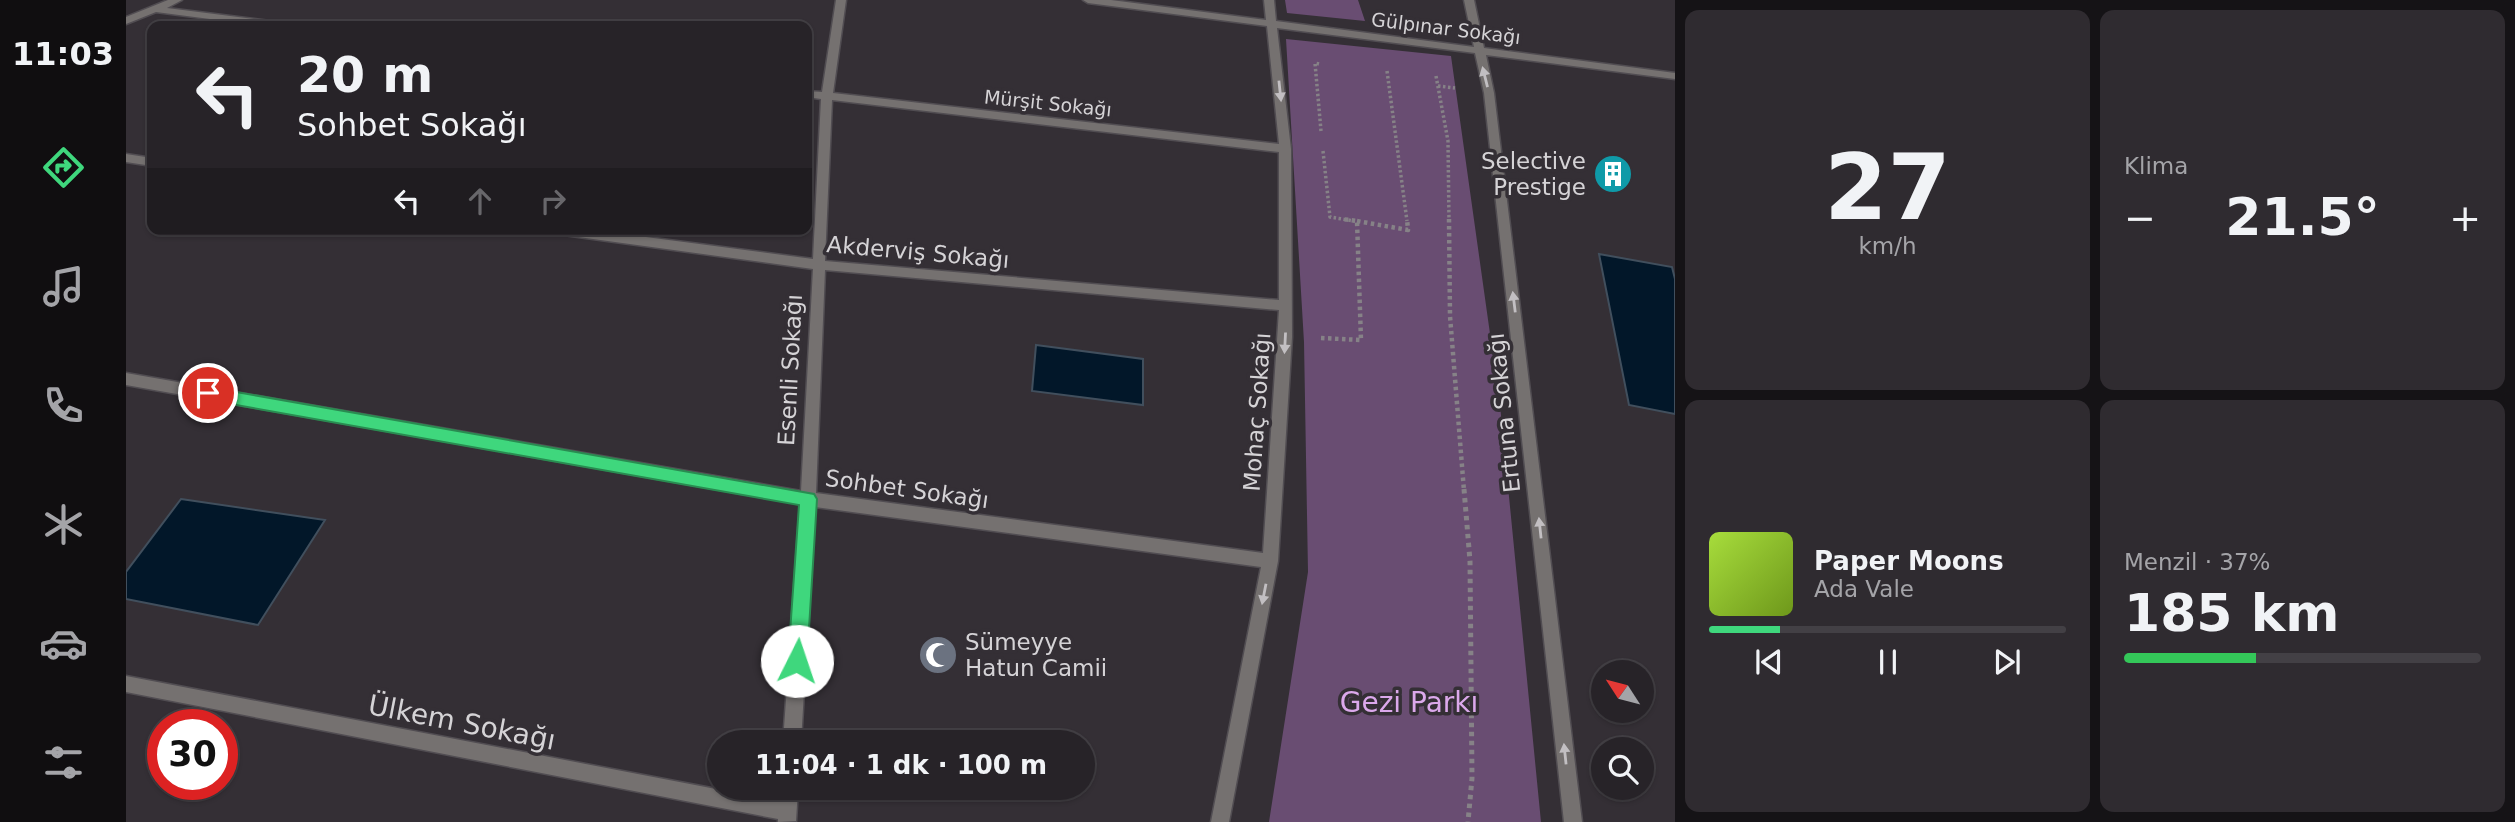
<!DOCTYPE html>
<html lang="tr">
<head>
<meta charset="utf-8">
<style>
  body { margin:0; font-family:"DejaVu Sans",sans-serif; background:#2f2b30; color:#f1f3f6; height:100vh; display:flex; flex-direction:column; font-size:26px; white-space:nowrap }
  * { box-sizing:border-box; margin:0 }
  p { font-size:23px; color:#a4a4a8 }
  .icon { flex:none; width:38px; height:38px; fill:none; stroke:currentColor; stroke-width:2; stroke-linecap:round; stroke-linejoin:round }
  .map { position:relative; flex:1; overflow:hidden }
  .panel { display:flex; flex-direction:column; gap:10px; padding:10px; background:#151316; width:840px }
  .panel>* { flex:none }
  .hud { position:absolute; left:21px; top:21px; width:665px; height:214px; border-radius:14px; box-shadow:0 2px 5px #0004,0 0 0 2px #434045; background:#272328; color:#f1f3f6; overflow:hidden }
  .needle { width:46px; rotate:306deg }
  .buttons { position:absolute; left:1465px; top:660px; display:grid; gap:14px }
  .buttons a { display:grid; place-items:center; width:63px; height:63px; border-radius:50%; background:#272328; box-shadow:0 2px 5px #0004,0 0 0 2px #434045; font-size:35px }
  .speed { position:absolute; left:21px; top:709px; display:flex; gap:14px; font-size:35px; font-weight:700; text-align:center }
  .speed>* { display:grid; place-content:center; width:91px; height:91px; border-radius:50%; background:#272328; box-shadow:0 2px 5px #0004,0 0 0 2px #434045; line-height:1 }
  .speed .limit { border:10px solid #d22; background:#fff; color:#111 }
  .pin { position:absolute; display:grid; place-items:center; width:60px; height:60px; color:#fff; margin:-30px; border:4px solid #fff; border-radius:50%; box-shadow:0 2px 7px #0007 }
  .me { position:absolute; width:77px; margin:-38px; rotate:4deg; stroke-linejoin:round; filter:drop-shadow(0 0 5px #0008) }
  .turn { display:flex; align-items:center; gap:24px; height:147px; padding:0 35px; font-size:32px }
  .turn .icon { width:91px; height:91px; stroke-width:2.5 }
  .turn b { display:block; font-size:49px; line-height:60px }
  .lanes { display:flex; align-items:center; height:66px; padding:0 35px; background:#0003; justify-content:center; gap:35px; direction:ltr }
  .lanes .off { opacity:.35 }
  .big { font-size:52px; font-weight:700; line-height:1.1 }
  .panel .widget { flex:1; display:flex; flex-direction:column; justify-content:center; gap:10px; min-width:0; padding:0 24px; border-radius:14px; background:#2f2b30 }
  .panel .dial { align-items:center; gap:0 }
  .dial b { font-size:91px; line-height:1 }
  .song { display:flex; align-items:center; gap:21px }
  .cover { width:84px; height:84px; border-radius:10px; background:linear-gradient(135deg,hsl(80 70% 55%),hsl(80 70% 35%)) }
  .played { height:7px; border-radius:4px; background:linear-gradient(90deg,#3fd77d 20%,#434045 20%) }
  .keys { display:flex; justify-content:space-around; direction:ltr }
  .heat { display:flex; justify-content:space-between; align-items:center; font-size:38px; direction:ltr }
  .charge { height:10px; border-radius:5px; background:linear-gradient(90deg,#34c759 37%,#434045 0) }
  .panel .tiles { flex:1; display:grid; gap:10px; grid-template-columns:repeat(2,1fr) }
  .trip { position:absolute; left:581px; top:730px; width:388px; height:70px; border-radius:35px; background:#272328; box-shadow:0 2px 5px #0004,0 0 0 2px #434045; font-weight:700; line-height:70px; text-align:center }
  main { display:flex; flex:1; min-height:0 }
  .tab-bar { display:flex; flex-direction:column; width:126px; justify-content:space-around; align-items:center; background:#100e10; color:#a4a4a8 }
  .tab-bar .icon { width:49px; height:49px }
  .tab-bar .on { color:#3fd77d }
  .tab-bar b { font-size:32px; color:#f1f3f6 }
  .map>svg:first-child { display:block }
  .green { fill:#694d72 }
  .water { fill:#021729; stroke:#414f5d; stroke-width:2 }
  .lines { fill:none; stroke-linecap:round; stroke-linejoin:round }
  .street-casing { stroke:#514d52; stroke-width:3 }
  .path-far2 { stroke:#868287; stroke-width:3.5; stroke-dasharray:2.5 2.5; stroke-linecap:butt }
  .path-far1 { stroke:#868287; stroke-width:4.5; stroke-dasharray:3.5 3.5; stroke-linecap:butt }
  .path { stroke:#868287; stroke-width:5; stroke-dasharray:4.5 4.5; stroke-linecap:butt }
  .street { fill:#757170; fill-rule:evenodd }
  .oneway { fill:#c2bfc2 }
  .route { fill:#3fd77d; stroke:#298c51; stroke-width:2 }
  .labels { text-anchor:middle; stroke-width:7; stroke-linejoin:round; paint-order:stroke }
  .far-street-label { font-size:19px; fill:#d5d3d6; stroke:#342f35 }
  .poi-label { font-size:23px; fill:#d5d3d6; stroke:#342f35; text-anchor:end }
  .street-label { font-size:23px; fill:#d5d3d6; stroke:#342f35 }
  .near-park-label { font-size:28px; fill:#dba8eb; stroke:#342f35 }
  .near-street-label { font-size:28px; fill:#d5d3d6; stroke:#342f35 }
</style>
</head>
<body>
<main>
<nav class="tab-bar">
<b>11:03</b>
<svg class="icon on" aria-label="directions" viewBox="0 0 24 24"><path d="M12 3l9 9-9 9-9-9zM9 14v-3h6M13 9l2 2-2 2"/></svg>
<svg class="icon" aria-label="music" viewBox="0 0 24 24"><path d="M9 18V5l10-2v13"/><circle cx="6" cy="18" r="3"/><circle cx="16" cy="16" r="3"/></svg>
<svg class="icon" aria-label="phone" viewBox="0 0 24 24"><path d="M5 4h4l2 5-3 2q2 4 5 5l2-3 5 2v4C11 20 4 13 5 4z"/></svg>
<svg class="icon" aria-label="climate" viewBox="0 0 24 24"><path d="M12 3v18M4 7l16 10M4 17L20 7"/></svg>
<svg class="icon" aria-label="car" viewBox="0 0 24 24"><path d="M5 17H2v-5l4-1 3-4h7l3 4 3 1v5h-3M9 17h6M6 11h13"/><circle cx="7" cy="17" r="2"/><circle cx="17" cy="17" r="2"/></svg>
<svg class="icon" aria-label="filters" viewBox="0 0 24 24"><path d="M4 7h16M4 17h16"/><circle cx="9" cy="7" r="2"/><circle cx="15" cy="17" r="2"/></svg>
</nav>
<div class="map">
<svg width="1549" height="822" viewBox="0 0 1549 822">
  <rect width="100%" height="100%" fill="#342f35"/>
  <g class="green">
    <polygon points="1159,0 1232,0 1239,21 1161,13"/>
    <polygon points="1160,39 1325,56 1374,405 1415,822 1143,822 1182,572 1178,342"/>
  </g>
  <g class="water">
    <polygon points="1473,254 1546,267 1549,279 1549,414 1503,405"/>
    <polygon points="910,345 1017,359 1017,405 906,391"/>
    <polygon points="55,499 199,520 132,625 0,599 0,572"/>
  </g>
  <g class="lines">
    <defs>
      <g id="street">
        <polygon points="42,0 56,0 41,8 160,23 165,26 138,26 30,12 0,24 0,17"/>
        <path d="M 710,0 L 720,0 L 707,93 L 1153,144 L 1141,26 L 962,3 L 957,0 L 985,0 L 1140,20 L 1138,0 L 1148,0 L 1150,21 L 1348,47 L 1338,0 L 1348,0 L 1358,48 L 1549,73 L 1549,79 L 1360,55 L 1368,93 L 1456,822 L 1438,822 L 1358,93 L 1349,53 L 1151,28 L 1165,149 L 1166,337 L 1152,561 L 1103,822 L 1085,822 L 1135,567 L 689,507 L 675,742 L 657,742 L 674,504 L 0,385 L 0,373 L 675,491 L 687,269 L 423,233 L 417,229 L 459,229 L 687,259 L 695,99 L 681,97 L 681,91 L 696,92 ZM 706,100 L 1153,152 L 1153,300 L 699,261 ZM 699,270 L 1153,310 L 1137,553 L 690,493 Z"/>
        <polygon points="0,154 26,158 26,166 0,162"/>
        <polygon points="0,676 653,801 654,788 672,788 670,821 652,822 652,819 0,692"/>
      </g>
    </defs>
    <use href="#street" class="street-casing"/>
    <g class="path-far2">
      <polyline points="1193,64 1189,63 1195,131"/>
      <polyline points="1261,71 1281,221"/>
      <polyline points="1310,76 1322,141 1323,221"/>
      <polyline points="1312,86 1329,88"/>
      <polyline points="1197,151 1204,217 1228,221"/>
    </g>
    <g class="path-far1">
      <polyline points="1323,219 1324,316 1338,491"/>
      <polyline points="1231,221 1282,230 1281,219"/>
      <polyline points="1195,338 1235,340 1231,221 1216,219"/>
    </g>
    <polyline class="path" points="1338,489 1344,561 1346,778 1342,822"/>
    <use href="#street" class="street"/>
  </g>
  <defs><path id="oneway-solid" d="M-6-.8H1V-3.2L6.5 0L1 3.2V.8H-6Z" transform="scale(1.75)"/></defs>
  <g class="oneway">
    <use href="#oneway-solid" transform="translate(1359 77) rotate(-104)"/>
    <use href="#oneway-solid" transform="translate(1154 91) rotate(84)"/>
    <use href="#oneway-solid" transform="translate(1388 302) rotate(-97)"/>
    <use href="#oneway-solid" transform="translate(1159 343) rotate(93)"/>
    <use href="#oneway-solid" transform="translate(1414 528) rotate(-96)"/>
    <use href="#oneway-solid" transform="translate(1138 594) rotate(101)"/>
    <use href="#oneway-solid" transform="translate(1439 754) rotate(-96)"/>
  </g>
  <polygon class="route" points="82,387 688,494 691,499 681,661 678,668 671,670 665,668 662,661 673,505 82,400 74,393"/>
  <defs>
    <symbol id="building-disc" viewBox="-11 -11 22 22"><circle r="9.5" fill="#0f9aa8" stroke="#342f35"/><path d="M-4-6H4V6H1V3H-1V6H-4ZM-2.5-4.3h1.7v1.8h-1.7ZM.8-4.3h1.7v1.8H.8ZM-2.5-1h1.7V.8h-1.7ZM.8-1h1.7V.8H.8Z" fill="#fff"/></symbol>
    <symbol id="mosque-disc" viewBox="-11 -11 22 22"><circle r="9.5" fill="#6b7280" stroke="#342f35"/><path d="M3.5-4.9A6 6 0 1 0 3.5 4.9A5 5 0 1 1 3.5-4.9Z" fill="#fff"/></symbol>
  </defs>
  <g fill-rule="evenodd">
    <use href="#building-disc" x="1465" y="152" width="44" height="44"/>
    <use href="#mosque-disc" x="790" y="633" width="44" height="44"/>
  </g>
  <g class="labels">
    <g class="far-street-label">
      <text transform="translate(1320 28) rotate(7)" y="7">Gülpınar Sokağı</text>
      <text transform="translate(922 103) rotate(6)" y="7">Mürşit Sokağı</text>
    </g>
    <g class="poi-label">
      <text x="1460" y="169">Selective<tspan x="1460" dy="26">Prestige</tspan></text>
      <text x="839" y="650" text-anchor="start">Sümeyye<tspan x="839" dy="26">Hatun Camii</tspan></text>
    </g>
    <g class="street-label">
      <text transform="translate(792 252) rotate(5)" y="8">Akderviş Sokağı</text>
      <text transform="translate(664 370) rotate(-87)" y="8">Esenli Sokağı</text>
      <text transform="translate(1131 412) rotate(-86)" y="8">Mohaç Sokağı</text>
      <text transform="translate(1378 413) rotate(-96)" y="8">Ertuna Sokağı</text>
      <text transform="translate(781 489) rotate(8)" y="8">Sohbet Sokağı</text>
    </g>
    <g class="near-park-label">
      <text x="1283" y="712">Gezi Parkı</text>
    </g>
    <g class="near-street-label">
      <text transform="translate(336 722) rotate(11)" y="10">Ülkem Sokağı</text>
    </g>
  </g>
</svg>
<div class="buttons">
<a><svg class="needle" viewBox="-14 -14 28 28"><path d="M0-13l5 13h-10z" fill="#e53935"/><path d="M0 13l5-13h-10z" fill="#a4a4a8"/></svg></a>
<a><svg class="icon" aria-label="search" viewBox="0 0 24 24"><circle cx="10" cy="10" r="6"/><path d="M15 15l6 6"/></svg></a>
</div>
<div class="speed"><div class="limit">30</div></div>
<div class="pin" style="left:82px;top:393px;background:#d93025"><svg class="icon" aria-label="arrive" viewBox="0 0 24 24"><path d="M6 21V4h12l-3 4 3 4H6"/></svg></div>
<svg class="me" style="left:671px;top:661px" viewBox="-20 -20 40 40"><circle r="19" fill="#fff"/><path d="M0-13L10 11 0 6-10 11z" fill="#3fd77d"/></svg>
<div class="trip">11:04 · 1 dk · 100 m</div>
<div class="hud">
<div class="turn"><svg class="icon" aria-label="left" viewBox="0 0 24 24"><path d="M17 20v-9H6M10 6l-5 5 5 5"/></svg><div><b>20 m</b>Sohbet Sokağı</div></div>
<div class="lanes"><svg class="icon" aria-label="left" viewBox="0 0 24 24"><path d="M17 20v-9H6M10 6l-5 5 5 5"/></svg><svg class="icon off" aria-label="ahead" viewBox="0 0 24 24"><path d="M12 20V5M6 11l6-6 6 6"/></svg><svg class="icon off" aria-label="right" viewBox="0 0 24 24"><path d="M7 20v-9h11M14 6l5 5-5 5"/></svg></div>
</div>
</div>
<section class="panel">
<div class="tiles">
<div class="widget dial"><b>27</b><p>km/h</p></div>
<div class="widget"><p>Klima</p>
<div class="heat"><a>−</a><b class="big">21.5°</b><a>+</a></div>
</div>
<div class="widget">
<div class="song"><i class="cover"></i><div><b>Paper Moons</b><p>Ada Vale</p></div></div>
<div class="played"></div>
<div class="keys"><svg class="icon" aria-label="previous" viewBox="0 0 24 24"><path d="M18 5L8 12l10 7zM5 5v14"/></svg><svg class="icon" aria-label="pause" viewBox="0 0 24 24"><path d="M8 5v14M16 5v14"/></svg><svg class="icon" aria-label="next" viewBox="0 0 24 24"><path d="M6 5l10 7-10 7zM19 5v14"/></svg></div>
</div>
<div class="widget"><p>Menzil · 37%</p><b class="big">185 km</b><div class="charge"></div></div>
</div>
</section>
</main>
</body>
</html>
